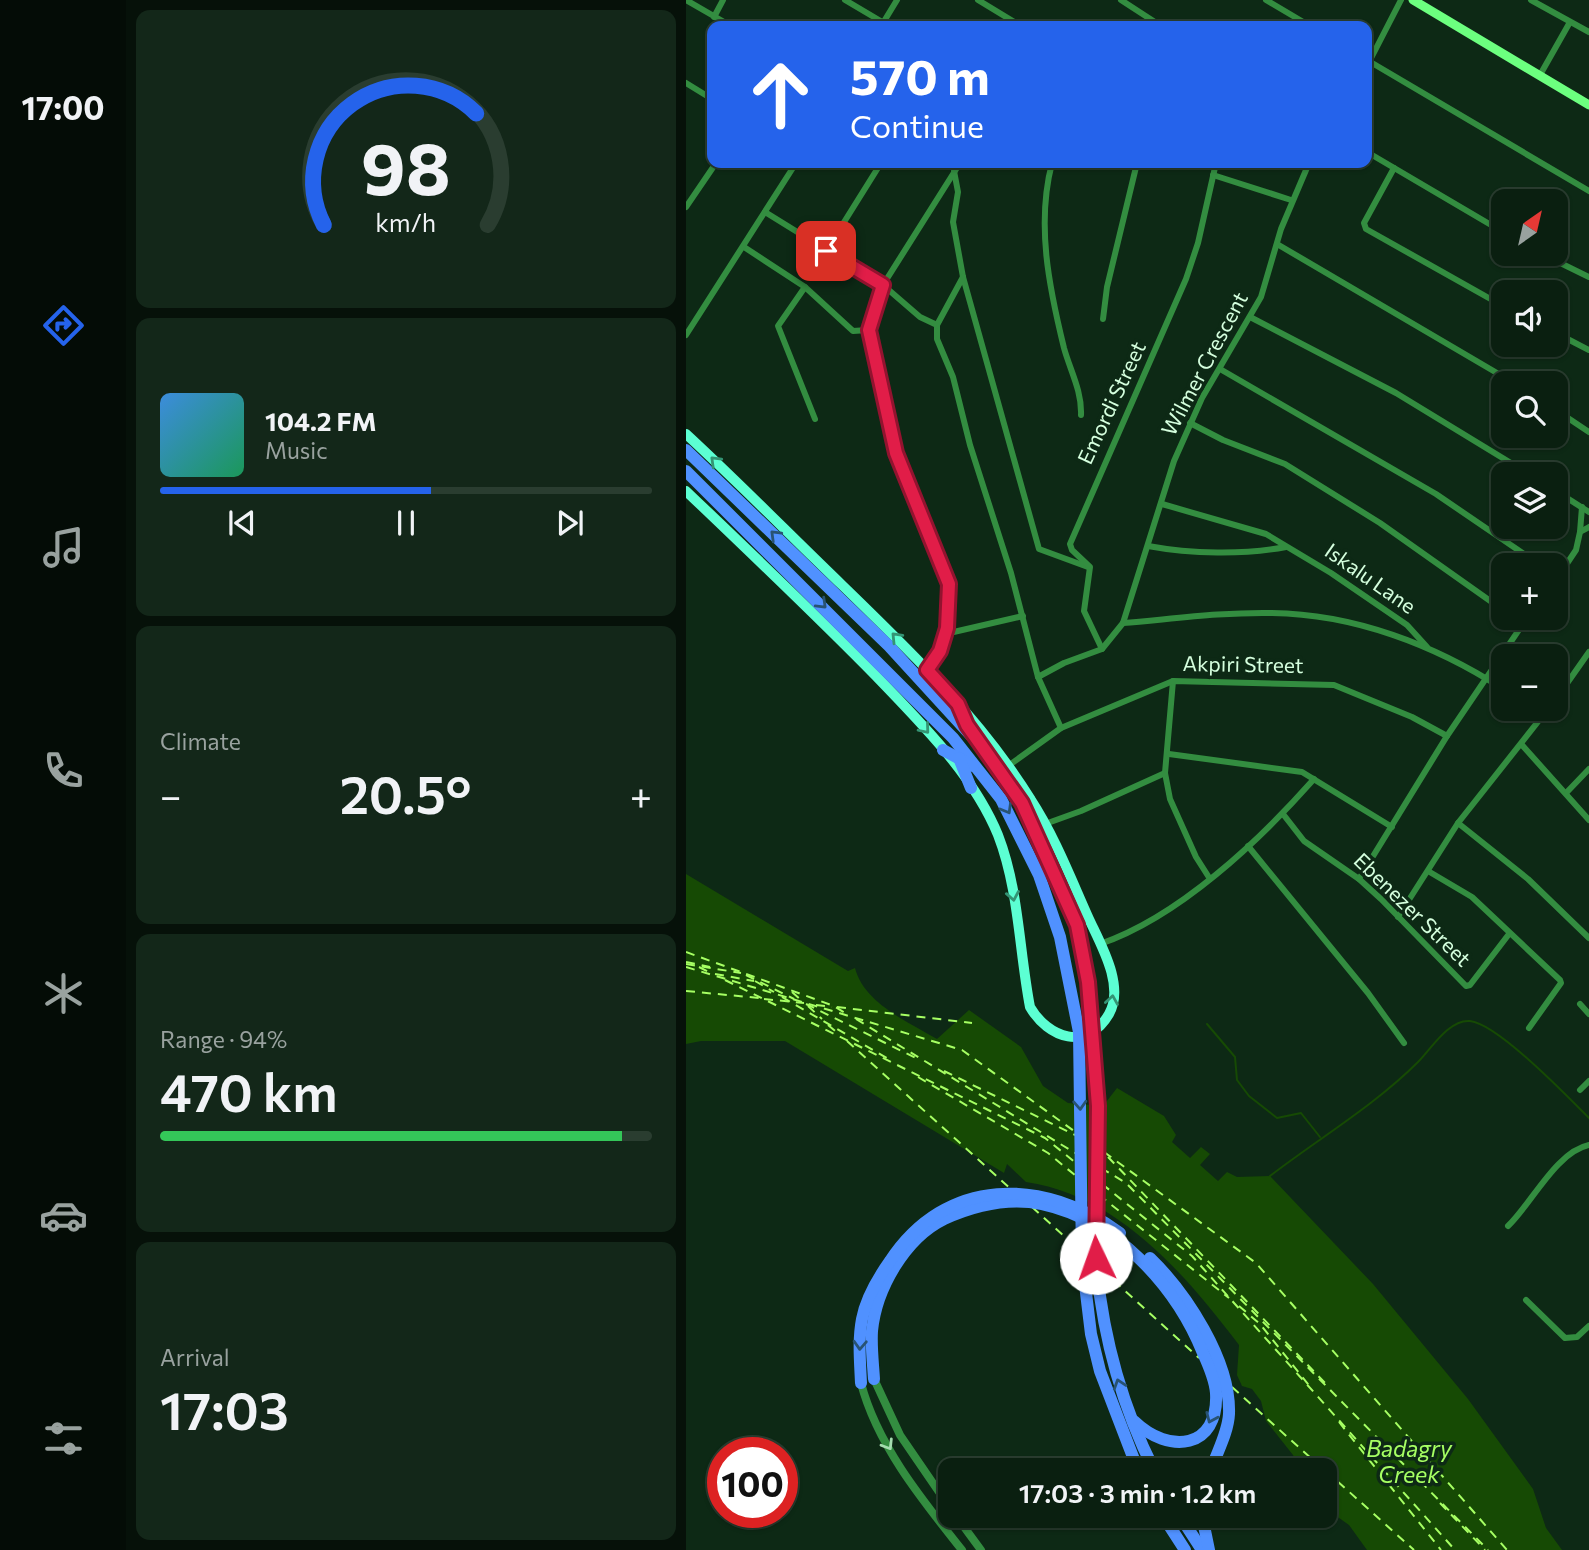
<!DOCTYPE html>
<html lang="en">
<head>
<meta charset="utf-8">
<style>
  body { margin:0; font-family:Commissioner,sans-serif; background:#132719; color:#f1f3f6; height:100vh; display:flex; flex-direction:column; font-size:26px; white-space:nowrap }
  * { box-sizing:border-box; margin:0 }
  p { font-size:23px; color:#99a29f }
  .icon { flex:none; width:38px; height:38px; fill:none; stroke:currentColor; stroke-width:2; stroke-linecap:round; stroke-linejoin:round }
  .map { position:relative; flex:1; overflow:hidden }
  .drawer { display:flex; flex-direction:column; gap:10px; padding:10px; background:#061109; width:560px }
  .drawer>* { flex:none }
  .top-card { position:absolute; left:21px; top:21px; width:665px; height:147px; border-radius:14px; box-shadow:0 2px 5px #0004,0 0 0 2px #2a3d30; background:#2563eb; color:#fff; overflow:hidden }
  .needle { width:46px; rotate:34deg }
  .controls { position:absolute; left:805px; top:189px; display:grid; gap:14px }
  .controls a { display:grid; place-items:center; width:77px; height:77px; border-radius:14px; background:#0a1f10; box-shadow:0 2px 5px #0004,0 0 0 2px #2a3d30; font-size:35px }
  .speed { position:absolute; left:21px; top:1437px; display:flex; gap:14px; font-size:35px; font-weight:700; text-align:center }
  .speed>* { display:grid; place-content:center; width:91px; height:91px; border-radius:50%; background:#0a1f10; box-shadow:0 2px 5px #0004,0 0 0 2px #2a3d30; line-height:1 }
  .speed .limit { border:10px solid #d22; background:#fff; color:#111 }
  .pin { position:absolute; display:grid; place-items:center; width:60px; height:60px; color:#fff; margin:-30px; border-radius:14px; box-shadow:0 4px 10px #0006 }
  .me { position:absolute; width:77px; margin:-38px; rotate:357deg; stroke-linejoin:round; filter:drop-shadow(0 0 5px #0008) }
  .turn { display:flex; align-items:center; gap:24px; height:147px; padding:0 28px; font-size:32px }
  .turn .icon { width:91px; height:91px; stroke-width:2.5 }
  .turn b { display:block; font-size:49px; line-height:60px }
  .big { font-size:52px; font-weight:600; line-height:1.1 }
  .drawer .tile { flex:1; display:flex; flex-direction:column; justify-content:center; gap:10px; min-width:0; padding:0 24px; border-radius:14px; background:#132719 }
  .drawer .dial { align-items:center; gap:0 }
  .dial svg { height:182px; overflow:visible; fill:none; stroke:#2a3d30; stroke-width:7; stroke-linecap:round; text-anchor:middle }
  .dial text { fill:#f1f3f6; stroke:none }
  .song { display:flex; align-items:center; gap:21px }
  .cover { width:84px; height:84px; border-radius:10px; background:linear-gradient(135deg,hsl(210 70% 55%),hsl(150 70% 35%)) }
  .played { height:7px; border-radius:4px; background:linear-gradient(90deg,#2563eb 55%,#2a3d30 55%) }
  .keys { display:flex; justify-content:space-around; direction:ltr }
  .heat { display:flex; justify-content:space-between; align-items:center; font-size:38px; direction:ltr }
  .charge { height:10px; border-radius:5px; background:linear-gradient(90deg,#34c759 94%,#2a3d30 0) }
  .trip { position:absolute; left:252px; top:1458px; width:399px; height:70px; border-radius:14px; background:#0a1f10; box-shadow:0 2px 5px #0004,0 0 0 2px #2a3d30; font-weight:600; line-height:70px; text-align:center }
  main { display:flex; flex:1; min-height:0 }
  .tabs { display:flex; flex-direction:column; width:126px; justify-content:space-around; align-items:center; background:#040c06; color:#99a29f }
  .tabs .icon { width:49px; height:49px }
  .tabs .current { color:#2563eb }
  .tabs b { font-size:32px; color:#f1f3f6 }
  .map>svg:first-child { display:block }
  .water { fill:#164a04 }
  .lines { fill:none; stroke-linecap:round; stroke-linejoin:round }
  .stream { stroke:#164a04; stroke-width:2 }
  .ferry { stroke:#a6ff63; stroke-width:2; stroke-dasharray:9 7; stroke-linecap:butt }
  .minor { stroke:#338d40; stroke-width:6 }
  .tertiary { stroke:#338d40; stroke-width:8 }
  .secondary { stroke:#6cff7f; stroke-width:9 }
  .primary { stroke:#5cffd3; stroke-width:10 }
  .motorway { stroke:#5091ff; stroke-width:12 }
  .oneway { stroke:#349474 }
  .oneway2 { stroke:#285373 }
  .oneway3 { stroke:#a4ddaf }
  .route-casing { stroke:#92132f; stroke-width:18 }
  .route { stroke:#e11d48; stroke-width:12 }
  .labels { text-anchor:middle; stroke-width:7; stroke-linejoin:round; paint-order:stroke }
  .street-label { font-size:21px; fill:#d5ffde; stroke:#0d2915 }
  .water-label { font-size:23px; font-style:italic; fill:#a6ff63; stroke:#0d2915 }
</style>
</head>
<body>
<main>
<nav class="tabs">
<b>17:00</b>
<svg class="icon current" aria-label="directions" viewBox="0 0 24 24"><path d="M12 3l9 9-9 9-9-9zM9 14v-3h6M13 9l2 2-2 2"/></svg>
<svg class="icon" aria-label="music" viewBox="0 0 24 24"><path d="M9 18V5l10-2v13"/><circle cx="6" cy="18" r="3"/><circle cx="16" cy="16" r="3"/></svg>
<svg class="icon" aria-label="phone" viewBox="0 0 24 24"><path d="M5 4h4l2 5-3 2q2 4 5 5l2-3 5 2v4C11 20 4 13 5 4z"/></svg>
<svg class="icon" aria-label="climate" viewBox="0 0 24 24"><path d="M12 3v18M4 7l16 10M4 17L20 7"/></svg>
<svg class="icon" aria-label="car" viewBox="0 0 24 24"><path d="M5 17H2v-5l4-1 3-4h7l3 4 3 1v5h-3M9 17h6M6 11h13"/><circle cx="7" cy="17" r="2"/><circle cx="17" cy="17" r="2"/></svg>
<svg class="icon" aria-label="filters" viewBox="0 0 24 24"><path d="M4 7h16M4 17h16"/><circle cx="9" cy="7" r="2"/><circle cx="15" cy="17" r="2"/></svg>
</nav>
<section class="drawer">
<div class="tile dial"><svg viewBox="0 0 100 80">
<path d="M14 69A42 42 0 1 1 86 69"/>
<path d="M14 69A42 42 0 0 1 81 20" stroke="#2563eb"/>
<text x="50" y="56" font-size="32" font-weight="700">98</text>
<text x="50" y="72" font-size="11">km/h</text>
</svg></div>
<div class="tile">
<div class="song"><i class="cover"></i><div><b>104.2 FM</b><p>Music</p></div></div>
<div class="played"></div>
<div class="keys"><svg class="icon" aria-label="previous" viewBox="0 0 24 24"><path d="M18 5L8 12l10 7zM5 5v14"/></svg><svg class="icon" aria-label="pause" viewBox="0 0 24 24"><path d="M8 5v14M16 5v14"/></svg><svg class="icon" aria-label="next" viewBox="0 0 24 24"><path d="M6 5l10 7-10 7zM19 5v14"/></svg></div>
</div>
<div class="tile"><p>Climate</p>
<div class="heat"><a>−</a><b class="big">20.5°</b><a>+</a></div>
</div>
<div class="tile"><p>Range · 94%</p><b class="big">470 km</b><div class="charge"></div></div>
<div class="tile"><p>Arrival</p><b class="big">17:03</b></div>
</section>
<div class="map">
<svg width="903" height="1550" viewBox="0 0 903 1550">
  <rect width="100%" height="100%" fill="#0d2915"/>
  <path class="water" d="M 0,874 L 162,971 L 169,968 C 178,1003 222,1022 251,1039 L 283,1010 L 335,1047 L 357,1086 L 382,1103 L 417,1106 L 431,1088 L 478,1116 L 490,1135 L 486,1142 L 504,1158 L 515,1147 L 524,1154 L 514,1165 L 532,1181 L 541,1172 L 551,1177 L 584,1176 L 687,1284 L 782,1399 L 847,1489 L 860,1528 L 876,1550 L 681,1550 L 663,1525 L 639,1508 L 639,1470 L 614,1470 L 607,1455 L 580,1421 L 575,1401 L 566,1389 L 556,1386 L 551,1375 L 553,1345 C 500,1275 432,1195 340,1182 L 321,1164 L 318,1173 L 99,1041 L 15,1041 L 0,1044 Z"/>
  <g class="lines">
    <g class="stream">
      <polyline points="521,1024 549,1057 551,1080 563,1096 591,1118 615,1113 634,1137"/>
      <path d="M 584,1176 C 632,1139 688,1106 732,1062 C 745,1049 763,1019 784,1021 C 812,1024 882,1097 903,1118"/>
    </g>
    <g class="ferry">
      <polyline points="0,952 148,1006 162,1015"/>
      <polyline points="0,962 24,967"/>
      <polyline points="0,964 55,973"/>
      <polyline points="0,967 276,1050 388,1131"/>
      <polyline points="13,967 27,974"/>
      <polyline points="29,974 68,981"/>
      <polyline points="60,975 108,999"/>
      <polyline points="39,980 359,1138 390,1163"/>
      <polyline points="69,981 88,992"/>
      <polyline points="0,991 73,998"/>
      <polyline points="106,992 115,1000"/>
      <polyline points="96,997 206,1061"/>
      <polyline points="78,999 118,1003"/>
      <polyline points="120,1004 234,1060"/>
      <polyline points="130,1005 146,1007"/>
      <polyline points="122,1006 136,1019"/>
      <polyline points="151,1007 286,1023"/>
      <polyline points="170,1019 389,1153"/>
      <polyline points="142,1025 154,1035"/>
      <polyline points="161,1041 326,1190"/>
      <polyline points="258,1071 389,1135"/>
      <polyline points="232,1077 362,1153 390,1176"/>
      <polyline points="418,1152 570,1263 821,1550"/>
      <polyline points="422,1157 639,1383"/>
      <polyline points="415,1168 440,1183 802,1550"/>
      <polyline points="416,1184 506,1256 769,1550"/>
      <polyline points="413,1195 543,1298"/>
      <polyline points="346,1207 391,1248"/>
      <polyline points="416,1270 513,1358"/>
      <polyline points="553,1306 574,1324 625,1388"/>
      <polyline points="546,1387 638,1470"/>
      <polyline points="653,1422 755,1550"/>
      <polyline points="640,1471 728,1550"/>
      <polyline points="754,1503 799,1550"/>
    </g>
    <g class="minor">
      <polyline points="0,0 45,26"/>
      <polyline points="159,0 203,26"/>
      <polyline points="292,0 335,26"/>
      <polyline points="435,0 475,26"/>
      <polyline points="580,0 624,26"/>
      <polyline points="845,0 903,32"/>
      <polyline points="28,17 37,0"/>
      <polyline points="197,23 211,0"/>
      <polyline points="681,60 903,191"/>
      <polyline points="681,66 715,0"/>
      <polyline points="854,75 884,22"/>
      <polyline points="0,83 26,99"/>
      <polyline points="681,152 817,232"/>
      <path d="M 366,163 C 350,224 363,287 378,348 C 384,370 396,391 395,415"/>
      <polyline points="708,168 678,223 680,229 817,306"/>
      <polyline points="268,171 272,192 267,222 277,277 353,549 402,567"/>
      <polyline points="527,175 605,200"/>
      <polyline points="0,207 30,163"/>
      <polyline points="79,212 197,285 234,317 251,325 251,339 267,377 284,445 325,573 352,677 375,728"/>
      <polyline points="591,244 828,383"/>
      <polyline points="58,247 119,287 167,331 182,330"/>
      <polyline points="140,251 195,163"/>
      <polyline points="856,254 903,277"/>
      <polyline points="119,287 92,326 129,419"/>
      <polyline points="566,318 710,393 843,474"/>
      <polyline points="417,319 421,287 451,163"/>
      <polyline points="251,325 277,277"/>
      <polyline points="870,333 903,350"/>
      <polyline points="0,335 110,163"/>
      <polyline points="534,369 750,494 854,565"/>
      <polyline points="870,410 903,432"/>
      <polyline points="504,423 537,440 599,464 694,523 817,610"/>
      <polyline points="870,491 903,512"/>
      <polyline points="476,504 580,534 645,573 721,625 741,647"/>
      <polyline points="894,532 896,507"/>
      <path d="M 462,546 C 505,554 558,555 600,547"/>
      <polyline points="870,580 890,550 894,532 903,527"/>
      <polyline points="437,623 488,461 516,398 575,297 595,229 623,163"/>
      <polyline points="259,634 337,616"/>
      <polyline points="416,649 398,611 404,567 386,550 384,544 500,279 512,243 530,163"/>
      <polyline points="241,670 254,651 261,628 263,584 210,453 182,330 197,285 274,163"/>
      <path d="M 352,677 L 378,663 L 416,649 L 437,623 C 486,619 537,612 586,613 C 668,614 749,645 817,689"/>
      <polyline points="487,681 479,773 484,799 510,857 524,879"/>
      <polyline points="870,699 903,652"/>
      <polyline points="836,745 903,820"/>
      <polyline points="483,754 616,772 706,827"/>
      <polyline points="322,766 375,728 487,681 648,685 726,717 761,736"/>
      <polyline points="881,792 903,769"/>
      <polyline points="597,814 618,841 673,879 695,899 780,986 784,985 823,934"/>
      <polyline points="772,823 842,879 903,938"/>
      <polyline points="359,824 395,811 479,773"/>
      <polyline points="562,846 682,993 718,1043"/>
      <polyline points="742,871 786,897 874,980 875,983 843,1028"/>
      <polyline points="673,879 761,736 841,618"/>
      <polyline points="712,917 772,823 862,709"/>
      <path d="M 414,944 C 493,917 573,841 628,779"/>
      <polyline points="894,1004 903,1014"/>
      <polyline points="894,1090 903,1081"/>
      <path d="M 822,1226 C 846,1203 870,1152 903,1145"/>
      <polyline points="840,1300 879,1338 891,1337 903,1326"/>
    </g>
    <g class="tertiary">
      <polyline points="188,1379 214,1435 264,1508"/>
      <path d="M 175,1383 C 191,1445 237,1501 276,1550"/>
      <polyline points="270,1516 295,1550"/>
    </g>
    <polyline class="secondary" points="727,0 903,105"/>
    <path class="primary" d="M 0,434 C 53,483 104,535 156,585 C 224,651 295,719 345,800 C 369,837 385,879 403,919 C 415,945 439,986 423,1014 C 401,1052 362,1038 344,1007 C 333,950 333,889 312,835 C 287,774 235,723 190,676 C 128,613 64,552 0,491"/>
    <g class="motorway">
      <path d="M 0,450 L 203,646 L 312,765 L 345,821 L 388,915 C 406,976 409,1043 412,1106 C 414,1146 407,1188 408,1228 C 411,1313 430,1394 468,1470"/>
      <polyline points="0,471 267,738 315,799 353,875 374,937 393,1032 396,1260 405,1334 414,1371 452,1470"/>
      <polyline points="257,750 287,766"/>
      <polyline points="273,758 285,788"/>
      <path d="M 464,1258 C 500,1293 545,1361 543,1414 C 542,1433 531,1452 525,1470"/>
      <path d="M 188,1379 C 187,1363 185,1347 186,1331 C 190,1289 219,1238 258,1219 C 289,1205 322,1197 356,1204 C 430,1220 490,1286 517,1353 C 523,1366 529,1380 530,1393 C 533,1449 483,1455 448,1421"/>
      <path d="M 175,1383 C 174,1361 172,1340 176,1319 C 180,1298 192,1278 204,1261 C 260,1176 357,1177 434,1233"/>
      <polyline points="477,1516 499,1550"/>
      <polyline points="494,1516 516,1550"/>
      <polyline points="516,1516 523,1550"/>
    </g>
  </g>
  <defs><path id="oneway-chevron" d="M-2-3.5L2.5 0L-2 3.5" fill="none" stroke-width="1.6" stroke-linecap="round" stroke-linejoin="round" transform="scale(1.75)"/></defs>
  <g class="oneway">
    <use href="#oneway-chevron" transform="translate(29 461) rotate(-136)"/>
    <use href="#oneway-chevron" transform="translate(210 637) rotate(-134)"/>
    <use href="#oneway-chevron" transform="translate(239 729) rotate(50)"/>
    <use href="#oneway-chevron" transform="translate(327 896) rotate(80)"/>
    <use href="#oneway-chevron" transform="translate(426 1000) rotate(-81)"/>
  </g>
  <g class="oneway2">
    <use href="#oneway-chevron" transform="translate(89 535) rotate(-136)"/>
    <use href="#oneway-chevron" transform="translate(136 604) rotate(44)"/>
    <use href="#oneway-chevron" transform="translate(321 809) rotate(60)"/>
    <use href="#oneway-chevron" transform="translate(394 1105) rotate(87)"/>
    <use href="#oneway-chevron" transform="translate(174 1345) rotate(93)"/>
    <use href="#oneway-chevron" transform="translate(433 1384) rotate(-108)"/>
    <use href="#oneway-chevron" transform="translate(525 1418) rotate(114)"/>
  </g>
  <use class="oneway3" href="#oneway-chevron" transform="translate(202 1445) rotate(58)"/>
  <g class="lines">
    <defs>
      <polyline id="route" points="140,251 197,285 183,330 210,453 263,584 261,628 254,651 241,670 272,704 281,725 336,803 391,925 402,982 412,1106 410,1258"/>
    </defs>
    <use href="#route" class="route-casing"/>
    <use href="#route" class="route"/>
  </g>
  <g class="labels">
    <g class="street-label">
      <text transform="translate(519 364) rotate(-62)" y="7">Wilmer Crescent</text>
      <text transform="translate(426 403) rotate(-65)" y="7">Emordi Street</text>
      <text transform="translate(684 579) rotate(35)" y="7">Iskalu Lane</text>
      <text transform="translate(557 665) rotate(1)" y="7">Akpiri Street</text>
      <text transform="translate(726 910) rotate(44)" y="7">Ebenezer Street</text>
    </g>
    <g class="water-label">
      <text x="723" y="1457">Badagry<tspan x="723" dy="26">Creek</tspan></text>
    </g>
  </g>
</svg>
<div class="controls">
<a><svg class="needle" viewBox="-14 -14 28 28"><path d="M0-13l5 13h-10z" fill="#e53935"/><path d="M0 13l5-13h-10z" fill="#99a29f"/></svg></a>
<a><svg class="icon" aria-label="sound" viewBox="0 0 24 24"><path d="M4 9h4l5-4v14l-5-4H4zM17 9q2 3 0 6"/></svg></a>
<a><svg class="icon" aria-label="search" viewBox="0 0 24 24"><circle cx="10" cy="10" r="6"/><path d="M15 15l6 6"/></svg></a>
<a><svg class="icon" aria-label="layers" viewBox="0 0 24 24"><path d="M12 4l9 5-9 5-9-5zM3 14l9 5 9-5"/></svg></a>
<a>+</a>
<a>−</a>
</div>
<div class="speed"><div class="limit">100</div></div>
<div class="pin" style="left:140px;top:251px;background:#d93025"><svg class="icon" aria-label="arrive" viewBox="0 0 24 24"><path d="M6 21V4h12l-3 4 3 4H6"/></svg></div>
<svg class="me" style="left:410px;top:1258px" viewBox="-20 -20 40 40"><circle r="19" fill="#fff"/><path d="M0-13L10 11 0 6-10 11z" fill="#e11d48"/></svg>
<div class="trip">17:03 · 3 min · 1.2 km</div>
<div class="top-card">
<div class="turn"><svg class="icon" aria-label="ahead" viewBox="0 0 24 24"><path d="M12 20V5M6 11l6-6 6 6"/></svg><div><b>570 m</b>Continue</div></div>
</div>
</div>
</main>
</body>
</html>
